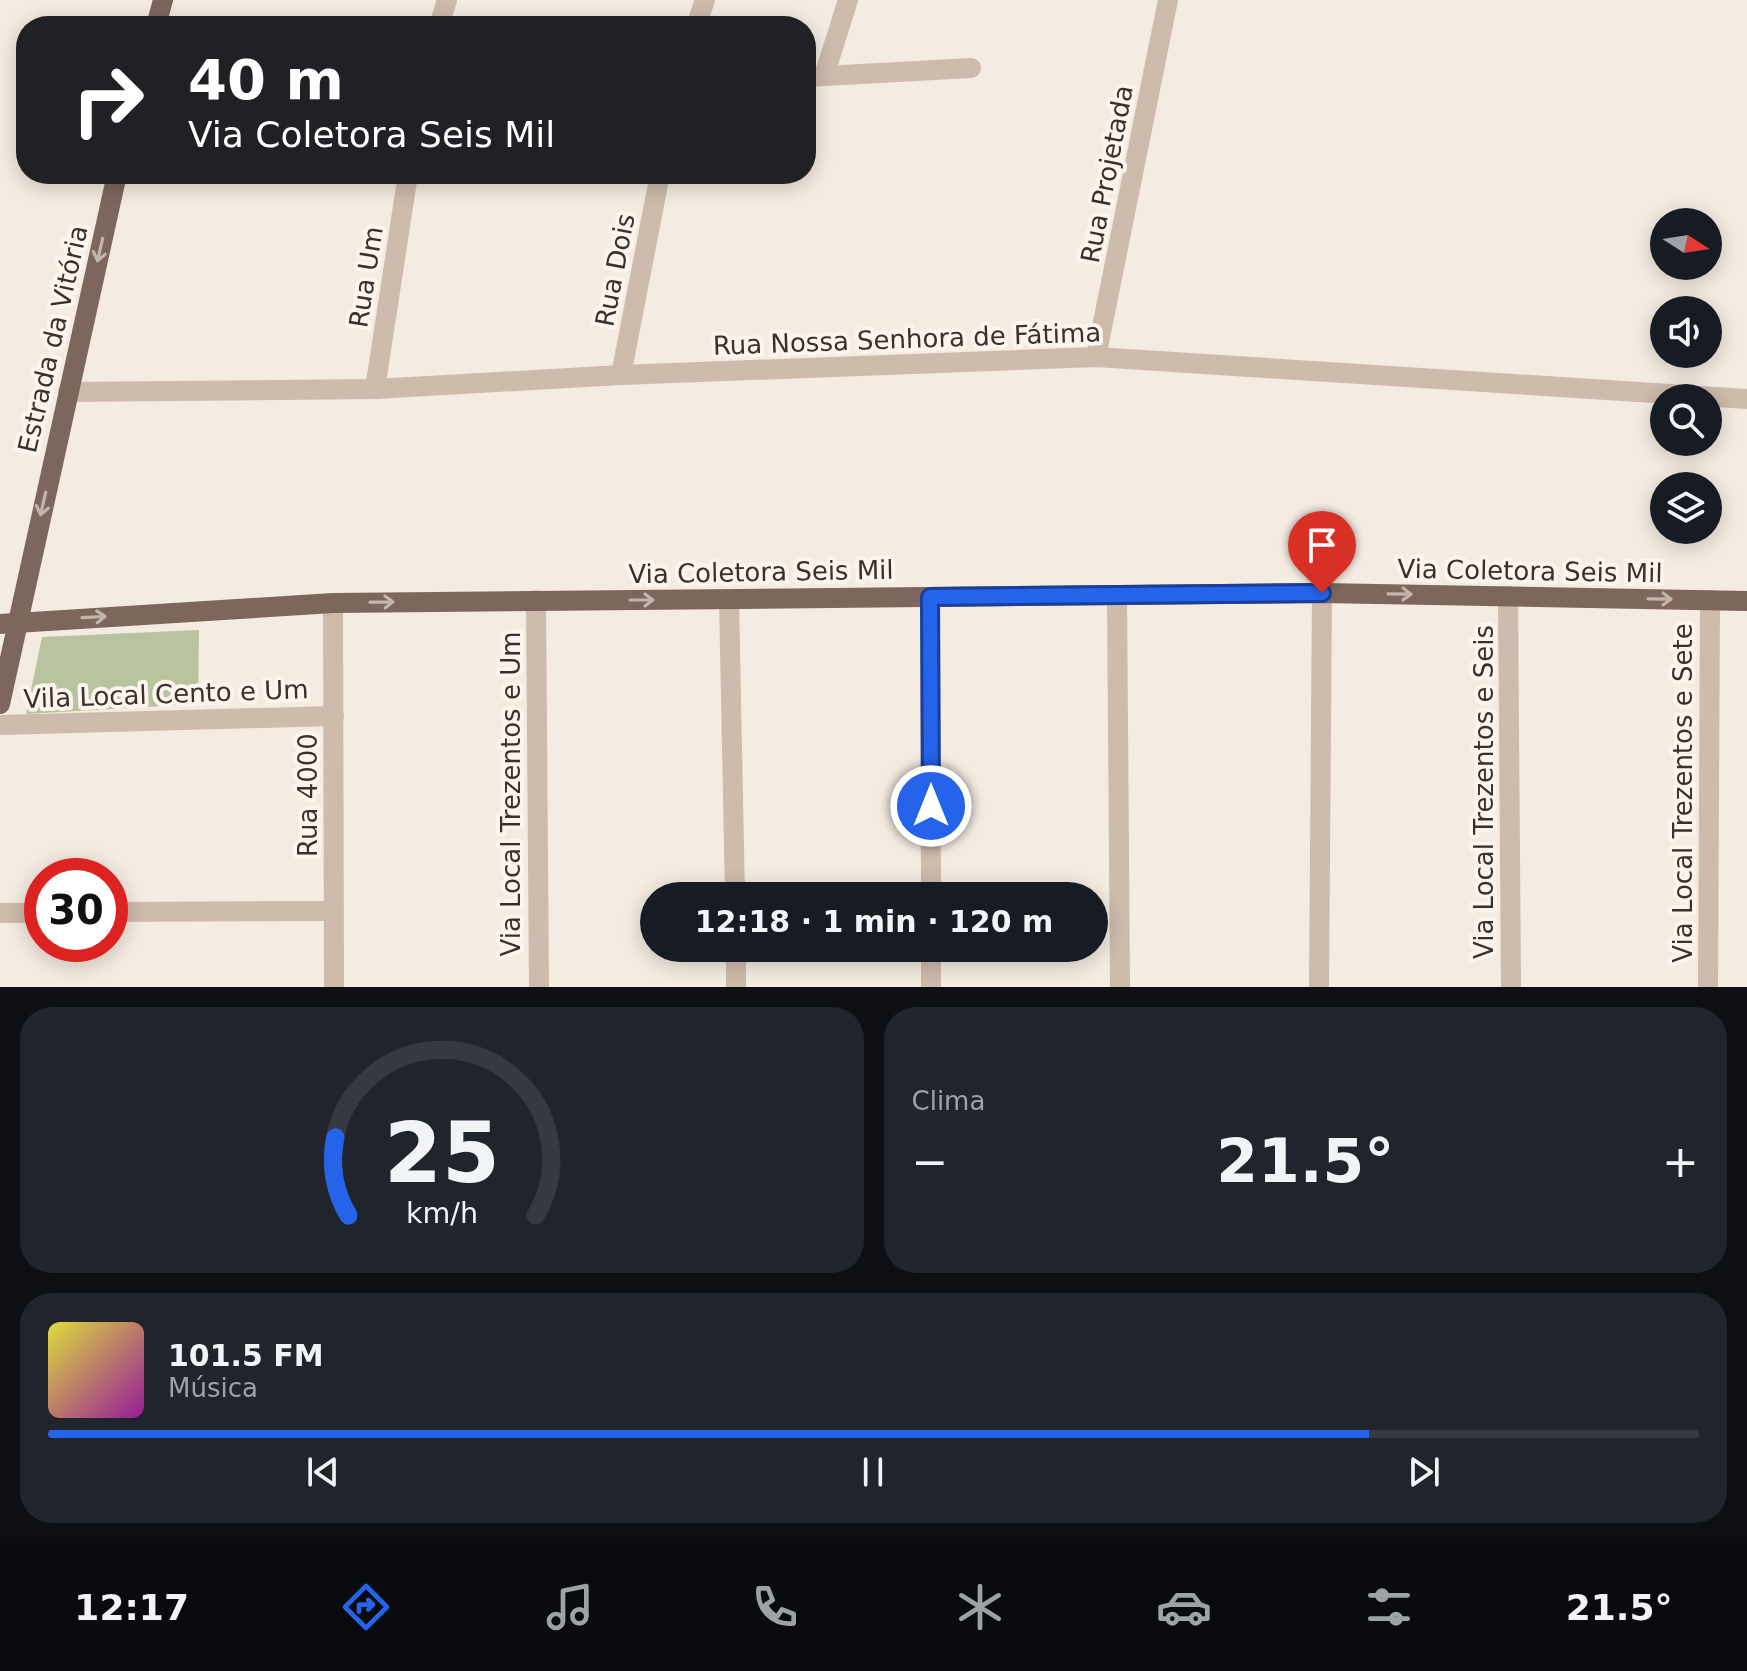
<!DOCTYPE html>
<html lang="pt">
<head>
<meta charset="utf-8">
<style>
  body { margin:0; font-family:"DejaVu Sans",sans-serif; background:#20242c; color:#f1f3f6; height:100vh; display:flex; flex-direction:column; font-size:30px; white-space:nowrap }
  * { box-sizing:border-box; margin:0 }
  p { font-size:26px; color:#9ea1a6 }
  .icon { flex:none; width:44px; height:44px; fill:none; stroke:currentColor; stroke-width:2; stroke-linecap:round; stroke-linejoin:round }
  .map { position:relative; height:987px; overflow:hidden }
  .drawer { display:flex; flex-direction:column; gap:20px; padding:20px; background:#0d0f14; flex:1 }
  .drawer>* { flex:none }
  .banner { position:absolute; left:16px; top:16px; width:800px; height:168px; border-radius:32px; box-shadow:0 4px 20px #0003; background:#202124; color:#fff; overflow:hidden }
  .needle { width:52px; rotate:102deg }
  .buttons { position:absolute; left:1650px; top:208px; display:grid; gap:16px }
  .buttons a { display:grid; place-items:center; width:72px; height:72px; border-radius:50%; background:#171b24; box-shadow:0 4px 20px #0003; font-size:40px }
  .speed { position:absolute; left:24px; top:858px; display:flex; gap:16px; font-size:40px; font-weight:700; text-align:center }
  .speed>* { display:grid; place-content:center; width:104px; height:104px; border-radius:50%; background:#171b24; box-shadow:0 4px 20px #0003; line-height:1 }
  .speed .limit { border:12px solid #d22; background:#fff; color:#111 }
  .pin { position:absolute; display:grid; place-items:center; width:68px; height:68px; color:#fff; margin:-82px -34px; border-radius:50% 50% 50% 0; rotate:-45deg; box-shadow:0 0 8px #0007 }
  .pin .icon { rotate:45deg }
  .me { position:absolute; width:88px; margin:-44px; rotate:0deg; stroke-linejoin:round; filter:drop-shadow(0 0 6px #0008) }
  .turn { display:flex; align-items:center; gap:28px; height:168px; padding:0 40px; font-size:36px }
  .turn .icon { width:104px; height:104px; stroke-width:2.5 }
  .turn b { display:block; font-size:56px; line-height:68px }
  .big { font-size:60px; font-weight:700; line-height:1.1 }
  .drawer .widget { flex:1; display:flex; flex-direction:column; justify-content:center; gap:12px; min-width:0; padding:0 28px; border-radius:32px; background:#20242c }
  .drawer .dial { align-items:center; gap:0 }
  .dial svg { height:208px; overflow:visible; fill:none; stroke:#363941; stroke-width:7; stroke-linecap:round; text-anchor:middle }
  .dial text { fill:#f1f3f6; stroke:none }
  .song { display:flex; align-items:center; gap:24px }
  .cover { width:96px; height:96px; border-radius:12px; background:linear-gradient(135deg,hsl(60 70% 55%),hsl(300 70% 35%)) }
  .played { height:8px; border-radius:4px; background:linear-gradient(90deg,#2563eb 80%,#363941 80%) }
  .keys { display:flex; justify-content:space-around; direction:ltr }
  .heat { display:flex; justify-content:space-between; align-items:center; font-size:44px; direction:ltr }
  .drawer .tiles { flex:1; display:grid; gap:20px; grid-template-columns:1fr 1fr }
  .widget:last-child { grid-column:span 2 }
  .trip { position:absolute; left:640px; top:882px; width:468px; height:80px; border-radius:40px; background:#171b24; box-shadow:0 4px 20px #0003; font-weight:700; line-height:80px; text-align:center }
  .tab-bar { display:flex; height:128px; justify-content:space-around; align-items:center; background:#090b0e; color:#9ea1a6 }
  .tab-bar .icon { width:56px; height:56px }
  .tab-bar .selected { color:#2563eb }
  .tab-bar b { font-size:36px; color:#f1f3f6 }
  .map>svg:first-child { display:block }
  .green { fill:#b8c4a0 }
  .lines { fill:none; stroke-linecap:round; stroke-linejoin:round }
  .minor { stroke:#cdbbac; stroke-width:20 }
  .major { stroke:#7d675c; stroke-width:20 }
  .oneway { stroke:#c2b5ac }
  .route-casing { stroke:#184099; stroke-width:20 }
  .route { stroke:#2563eb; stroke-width:14 }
  .labels { text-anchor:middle; stroke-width:8; stroke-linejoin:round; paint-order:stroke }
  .street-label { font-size:26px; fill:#3b302b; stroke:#fbf5ee }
</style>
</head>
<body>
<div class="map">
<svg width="1747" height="987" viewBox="0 0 1747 987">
  <rect width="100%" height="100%" fill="#f4ebe1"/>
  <polygon class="green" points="199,630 198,704 26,714 42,637"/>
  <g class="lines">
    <g class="minor">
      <polyline points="439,26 447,0"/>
      <polyline points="696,26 705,0"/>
      <polyline points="824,76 848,0"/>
      <polyline points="806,77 971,68"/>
      <polyline points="1096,357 1168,0"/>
      <polyline points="621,375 660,174"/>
      <polyline points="375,389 408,174"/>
      <polyline points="68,392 375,389 621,375 1096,357 1747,399"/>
      <polyline points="1117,595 1120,987"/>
      <polyline points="1508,596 1511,987"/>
      <polyline points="930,597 931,896"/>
      <polyline points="729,599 735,896"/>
      <polyline points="536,600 539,987"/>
      <polyline points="333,603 334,987"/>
      <polyline points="0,725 334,716"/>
      <polyline points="110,912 334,911"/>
      <polyline points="0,913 42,913"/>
      <polyline points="931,948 931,987"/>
      <polyline points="736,987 736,948"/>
      <polyline points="1319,987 1322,593"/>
      <polyline points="1708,987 1710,600"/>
    </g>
    <g class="major">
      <polyline points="156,26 163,0"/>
      <polyline points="0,624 333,603 1322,593 1747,601"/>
      <polyline points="0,704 117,174"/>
    </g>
  </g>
  <defs><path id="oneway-shaft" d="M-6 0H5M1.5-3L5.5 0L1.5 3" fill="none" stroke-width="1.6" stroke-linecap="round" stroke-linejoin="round" transform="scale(2)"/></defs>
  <g class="oneway">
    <use href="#oneway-shaft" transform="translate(100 250) rotate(103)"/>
    <use href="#oneway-shaft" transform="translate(43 504) rotate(103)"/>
    <use href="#oneway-shaft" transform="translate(1400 594) rotate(1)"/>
    <use href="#oneway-shaft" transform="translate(1660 599) rotate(1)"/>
    <use href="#oneway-shaft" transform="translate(642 600)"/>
    <use href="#oneway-shaft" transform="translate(382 602) rotate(-1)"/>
    <use href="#oneway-shaft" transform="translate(94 617) rotate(-3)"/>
  </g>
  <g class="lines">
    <defs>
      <polyline id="route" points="931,806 930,597 1322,593"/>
    </defs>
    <use href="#route" class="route-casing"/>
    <use href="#route" class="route"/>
  </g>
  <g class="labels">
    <g class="street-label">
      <text transform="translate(1107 174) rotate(-79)" y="9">Rua Projetada</text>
      <text transform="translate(615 270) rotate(-79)" y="9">Rua Dois</text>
      <text transform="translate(366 277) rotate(-81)" y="9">Rua Um</text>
      <text transform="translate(53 339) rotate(-77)" y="9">Estrada da Vitória</text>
      <text transform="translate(907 339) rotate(-2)" y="9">Rua Nossa Senhora de Fátima</text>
      <text transform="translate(1530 571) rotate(1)" y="9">Via Coletora Seis Mil</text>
      <text transform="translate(761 572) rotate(-1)" y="9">Via Coletora Seis Mil</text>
      <text transform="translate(166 694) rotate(-2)" y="9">Vila Local Cento e Um</text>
      <text transform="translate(1484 792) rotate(-90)" y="9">Via Local Trezentos e Seis</text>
      <text transform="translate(1683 793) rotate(-90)" y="9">Via Local Trezentos e Sete</text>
      <text transform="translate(511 794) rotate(-90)" y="9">Via Local Trezentos e Um</text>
      <text transform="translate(308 795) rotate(-90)" y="9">Rua 4000</text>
    </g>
  </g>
</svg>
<div class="buttons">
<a><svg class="needle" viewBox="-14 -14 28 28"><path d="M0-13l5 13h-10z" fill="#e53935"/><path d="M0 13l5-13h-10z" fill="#9ea1a6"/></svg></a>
<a><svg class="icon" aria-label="sound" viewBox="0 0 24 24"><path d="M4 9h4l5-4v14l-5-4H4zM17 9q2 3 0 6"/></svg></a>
<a><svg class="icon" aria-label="search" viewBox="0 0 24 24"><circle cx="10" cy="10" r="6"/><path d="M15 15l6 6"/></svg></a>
<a><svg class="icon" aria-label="layers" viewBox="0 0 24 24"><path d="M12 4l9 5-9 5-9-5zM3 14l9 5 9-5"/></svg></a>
</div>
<div class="speed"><div class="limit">30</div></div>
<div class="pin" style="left:1322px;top:593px;background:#d93025"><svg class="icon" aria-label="arrive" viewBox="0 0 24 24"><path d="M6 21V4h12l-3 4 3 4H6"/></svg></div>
<svg class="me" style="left:931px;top:806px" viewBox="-20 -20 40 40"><circle r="17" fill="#2563eb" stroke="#fff" stroke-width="3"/><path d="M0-11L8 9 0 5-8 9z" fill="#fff"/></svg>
<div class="trip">12:18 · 1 min · 120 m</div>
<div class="banner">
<div class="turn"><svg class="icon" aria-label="right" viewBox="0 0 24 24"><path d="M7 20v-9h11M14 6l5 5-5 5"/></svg><div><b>40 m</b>Via Coletora Seis Mil</div></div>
</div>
</div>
<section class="drawer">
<div class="tiles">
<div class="widget dial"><svg viewBox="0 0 100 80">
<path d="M14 69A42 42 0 1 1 86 69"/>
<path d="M14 69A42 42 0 0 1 9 39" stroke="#2563eb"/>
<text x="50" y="56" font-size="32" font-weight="700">25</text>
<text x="50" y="72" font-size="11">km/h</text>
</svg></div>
<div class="widget"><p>Clima</p>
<div class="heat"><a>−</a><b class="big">21.5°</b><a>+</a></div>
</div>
<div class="widget">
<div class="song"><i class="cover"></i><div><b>101.5 FM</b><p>Música</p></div></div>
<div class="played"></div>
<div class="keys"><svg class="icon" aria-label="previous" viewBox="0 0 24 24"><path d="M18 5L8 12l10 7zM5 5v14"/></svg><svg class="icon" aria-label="pause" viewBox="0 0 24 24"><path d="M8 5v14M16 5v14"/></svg><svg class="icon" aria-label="next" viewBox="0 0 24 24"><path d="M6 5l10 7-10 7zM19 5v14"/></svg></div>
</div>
</div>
</section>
<nav class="tab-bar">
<b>12:17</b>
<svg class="icon selected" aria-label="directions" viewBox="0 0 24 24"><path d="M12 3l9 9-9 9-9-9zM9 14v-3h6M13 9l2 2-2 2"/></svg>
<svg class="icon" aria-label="music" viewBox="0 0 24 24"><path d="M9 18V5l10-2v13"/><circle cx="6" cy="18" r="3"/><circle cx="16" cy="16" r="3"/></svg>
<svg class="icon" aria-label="phone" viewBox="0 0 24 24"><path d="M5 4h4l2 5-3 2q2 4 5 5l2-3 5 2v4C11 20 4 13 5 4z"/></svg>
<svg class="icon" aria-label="climate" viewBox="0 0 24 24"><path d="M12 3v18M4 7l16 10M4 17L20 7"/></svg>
<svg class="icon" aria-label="car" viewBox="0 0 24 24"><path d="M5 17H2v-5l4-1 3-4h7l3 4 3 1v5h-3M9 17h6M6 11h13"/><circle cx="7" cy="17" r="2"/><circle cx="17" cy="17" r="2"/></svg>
<svg class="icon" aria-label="filters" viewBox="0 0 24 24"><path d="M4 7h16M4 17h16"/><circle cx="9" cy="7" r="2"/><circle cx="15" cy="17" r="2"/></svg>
<b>21.5°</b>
</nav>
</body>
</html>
